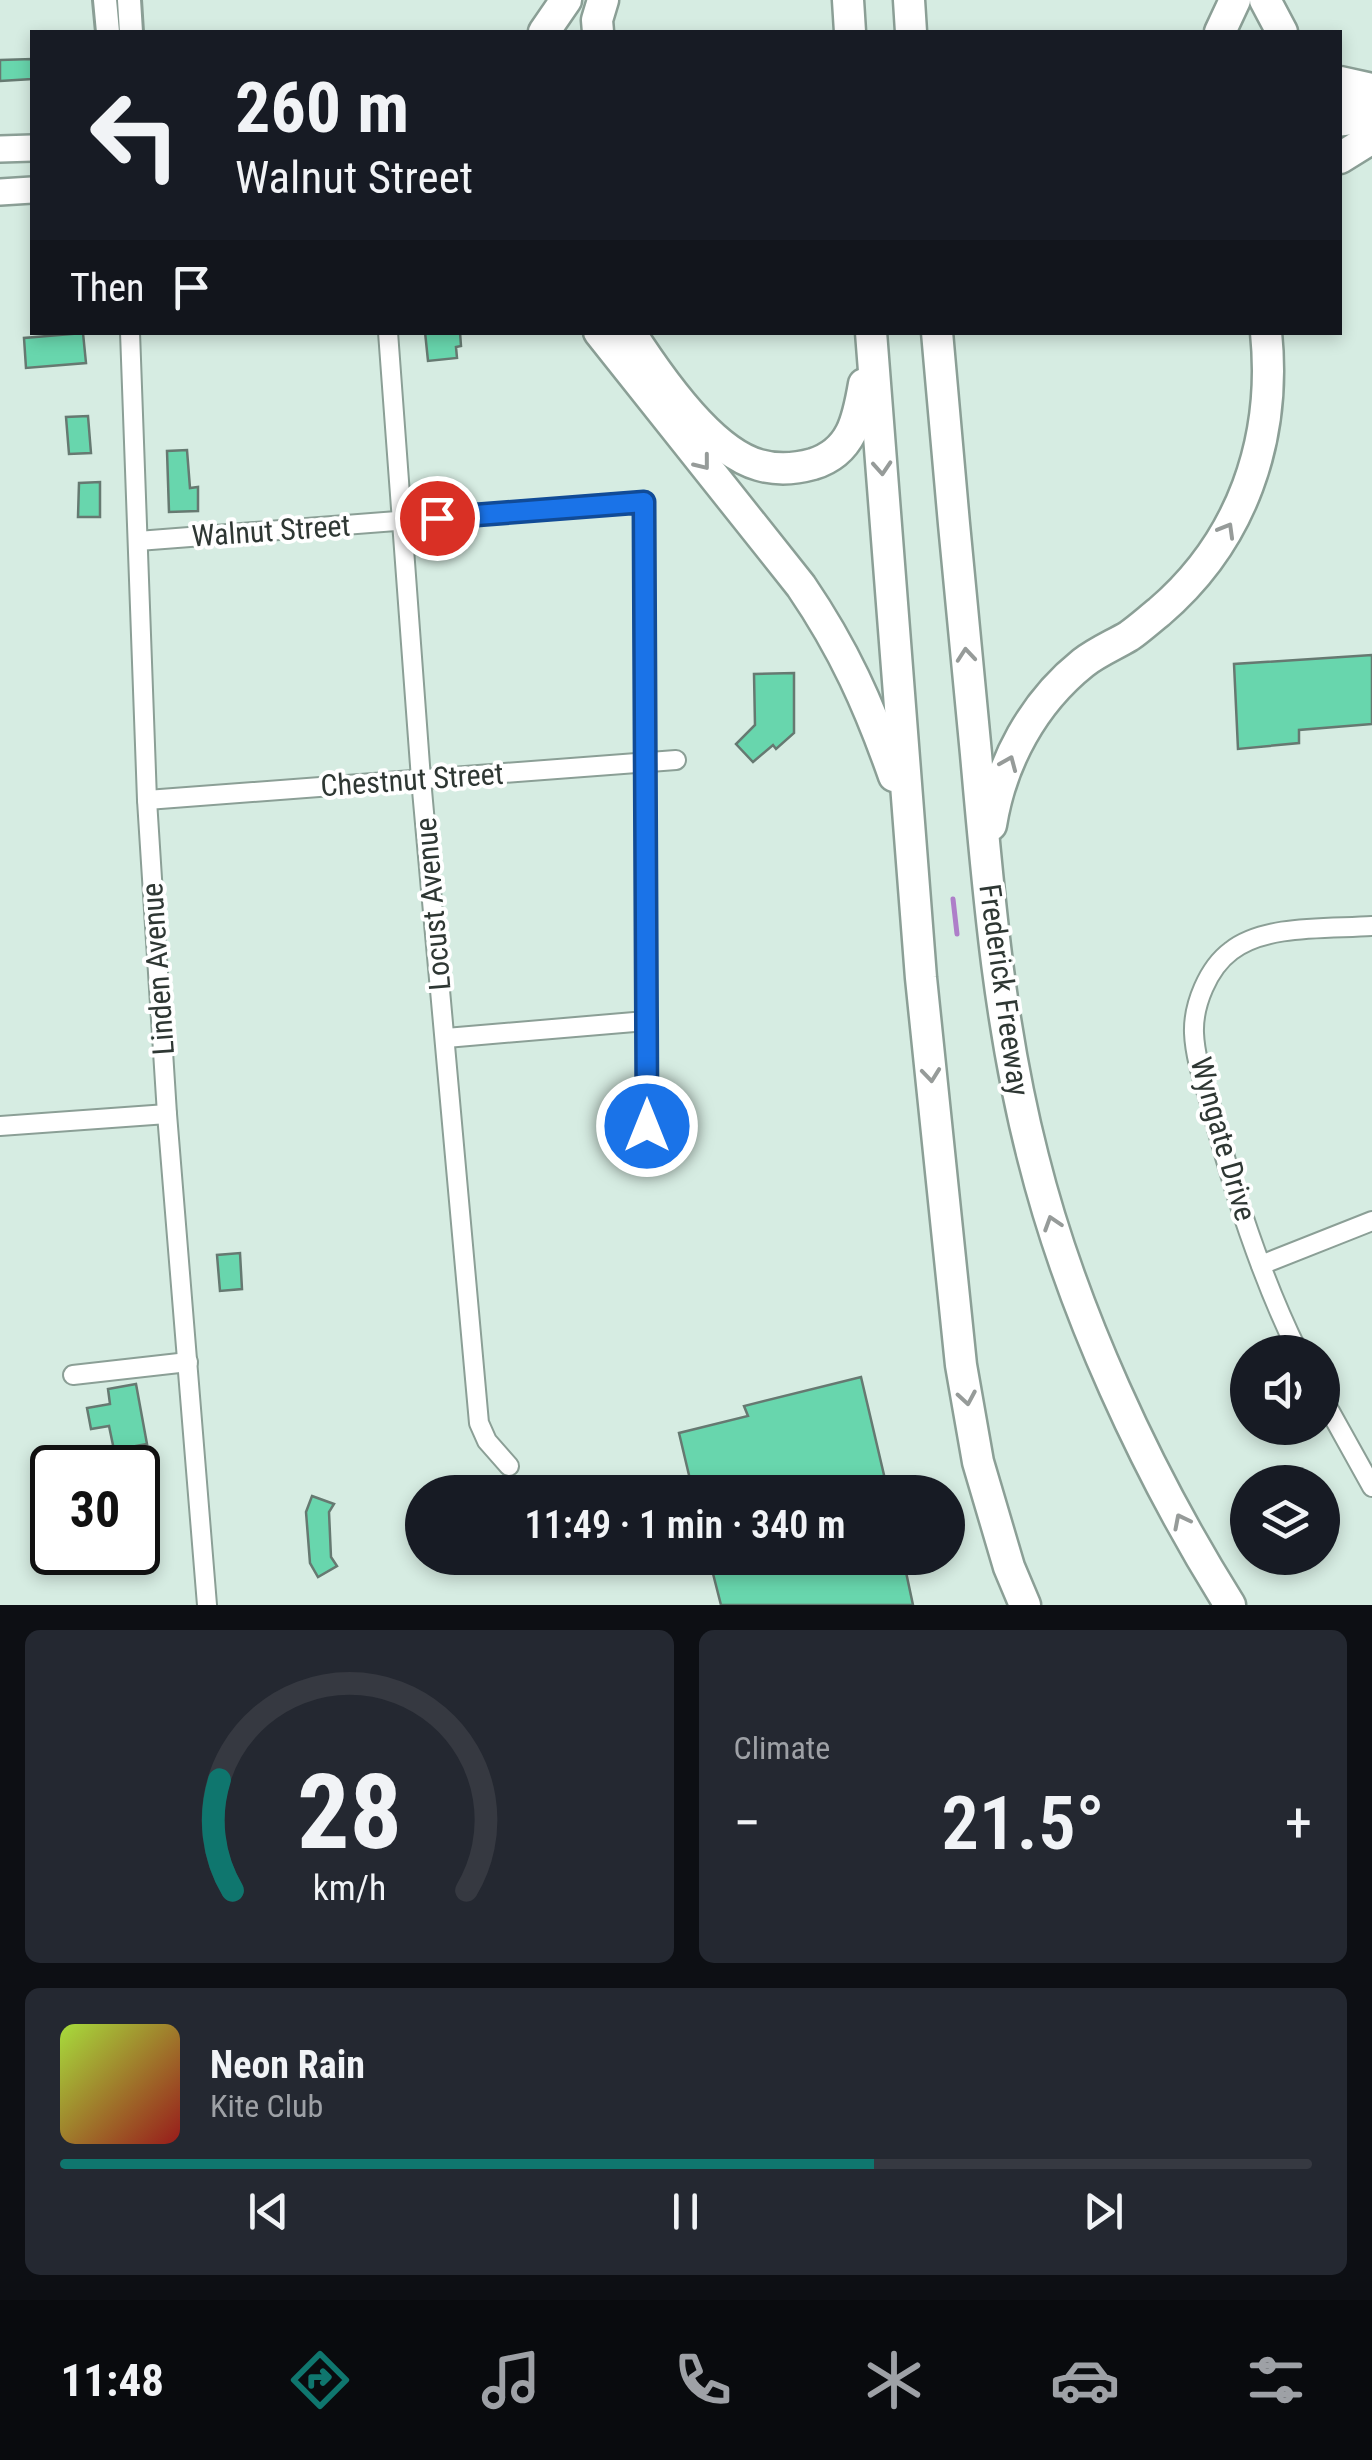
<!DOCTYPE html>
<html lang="en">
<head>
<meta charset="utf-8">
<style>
  body { margin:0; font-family:"Roboto Condensed",sans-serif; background:#242831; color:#f1f3f6; height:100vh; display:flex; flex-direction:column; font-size:38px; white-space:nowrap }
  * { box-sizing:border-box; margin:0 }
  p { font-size:32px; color:#9ea1a6 }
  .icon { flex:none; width:55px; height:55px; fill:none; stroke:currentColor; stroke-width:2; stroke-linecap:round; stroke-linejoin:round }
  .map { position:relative; height:1605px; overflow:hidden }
  .panel { display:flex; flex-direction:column; gap:25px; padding:25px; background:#0d0f14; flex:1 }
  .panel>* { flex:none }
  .hud { position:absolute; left:30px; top:30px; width:1312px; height:305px; border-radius:0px; box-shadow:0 5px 15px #0003; background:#171b24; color:#f1f3f6; overflow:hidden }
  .tools { position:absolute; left:1230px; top:1335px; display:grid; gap:20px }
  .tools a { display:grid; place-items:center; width:110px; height:110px; border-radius:50%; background:#171b24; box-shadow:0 5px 15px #0003; font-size:50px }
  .speed { position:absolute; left:30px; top:1445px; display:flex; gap:20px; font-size:50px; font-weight:700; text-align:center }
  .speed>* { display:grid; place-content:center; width:130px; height:130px; border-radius:50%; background:#171b24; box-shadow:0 5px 15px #0003; line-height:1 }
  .speed .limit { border:5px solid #111; border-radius:15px; background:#fff; color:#111 }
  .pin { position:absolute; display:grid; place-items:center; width:85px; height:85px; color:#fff; margin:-42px; border:5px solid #fff; border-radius:50%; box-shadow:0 2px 10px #0007 }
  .me { position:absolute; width:110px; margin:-55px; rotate:0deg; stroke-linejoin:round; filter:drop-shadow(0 0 8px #0008) }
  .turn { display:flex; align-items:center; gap:35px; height:210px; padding:0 40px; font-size:45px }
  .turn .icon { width:130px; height:130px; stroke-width:2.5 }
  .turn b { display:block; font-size:70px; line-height:85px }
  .then { display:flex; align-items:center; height:95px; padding:0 40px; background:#0003; gap:20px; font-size:38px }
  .big { font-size:75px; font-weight:600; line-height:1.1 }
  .panel .card { flex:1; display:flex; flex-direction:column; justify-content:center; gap:15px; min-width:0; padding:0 35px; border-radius:15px; background:#242831 }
  .panel .dial { align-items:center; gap:0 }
  .dial svg { height:260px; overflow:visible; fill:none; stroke:#363941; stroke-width:7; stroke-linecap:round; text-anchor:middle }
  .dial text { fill:#f1f3f6; stroke:none }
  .song { display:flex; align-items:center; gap:30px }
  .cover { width:120px; height:120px; border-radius:15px; background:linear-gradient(135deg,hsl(80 70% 55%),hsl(0 70% 35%)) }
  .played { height:10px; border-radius:5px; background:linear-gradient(90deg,#0f766e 65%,#363941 65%) }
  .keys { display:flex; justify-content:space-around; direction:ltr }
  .heat { display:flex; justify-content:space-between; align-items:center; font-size:55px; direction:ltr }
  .panel .tiles { flex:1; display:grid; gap:25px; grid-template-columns:1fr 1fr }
  .card:last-child { grid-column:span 2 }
  .trip { position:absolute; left:405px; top:1475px; width:560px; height:100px; border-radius:50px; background:#171b24; box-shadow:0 5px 15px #0003; font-weight:600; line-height:100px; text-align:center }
  .menu { display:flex; height:160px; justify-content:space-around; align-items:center; background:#090b0e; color:#9ea1a6 }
  .menu .icon { width:70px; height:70px }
  .menu .selected { color:#0f766e }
  .menu b { font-size:45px; color:#f1f3f6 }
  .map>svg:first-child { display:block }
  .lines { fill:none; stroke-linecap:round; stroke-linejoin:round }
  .stream { stroke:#ae7ec9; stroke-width:5 }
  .building { fill:#68d6ad; stroke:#667971; stroke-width:2.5 }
  .street-casing { stroke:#8b9f96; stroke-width:22 }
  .secondary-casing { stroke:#8b9f96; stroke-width:28 }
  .primary-casing { stroke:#8b9f96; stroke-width:30 }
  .highway-casing { stroke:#8b9f96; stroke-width:35 }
  .street { stroke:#fff; stroke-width:18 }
  .secondary { stroke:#fff; stroke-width:22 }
  .primary { stroke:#fff; stroke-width:25 }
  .highway { stroke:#fff; stroke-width:30 }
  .oneway { stroke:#969b99 }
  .route-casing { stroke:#114b97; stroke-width:25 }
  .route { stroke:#1a73e8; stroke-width:18 }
  .labels { text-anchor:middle; stroke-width:8; stroke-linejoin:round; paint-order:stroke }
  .street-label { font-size:30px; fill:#2e3733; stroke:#fff }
</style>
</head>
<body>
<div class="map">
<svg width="1372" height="1605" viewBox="0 0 1372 1605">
  <rect width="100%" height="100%" fill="#d6ece2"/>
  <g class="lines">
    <polyline class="stream" points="953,899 957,934"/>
  </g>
  <g class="building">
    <polygon points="32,59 32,79 0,81 0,60"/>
    <polygon points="425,332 460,332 461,346 456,347 457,358 428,361"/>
    <polygon points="83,333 86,363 26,368 24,338"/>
    <polygon points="88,416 91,453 69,454 66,417"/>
    <polygon points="187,450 190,488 198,487 198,511 169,512 167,451"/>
    <polygon points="100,482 100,517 78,517 79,483"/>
    <polygon points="1372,655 1372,724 1299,730 1299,743 1238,749 1234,664"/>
    <polygon points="794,673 794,733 776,749 773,745 753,762 736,744 755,725 754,674"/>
    <polygon points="240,1253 242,1289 220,1291 217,1255"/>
    <polygon points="861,1377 888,1492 693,1492 679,1433 748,1416 744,1406"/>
    <polygon points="136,1384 147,1444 114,1450 109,1426 91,1429 87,1408 110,1404 108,1389"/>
    <polygon points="312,1496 334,1504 329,1512 331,1557 337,1566 318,1577 310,1563 306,1512"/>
    <polygon points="709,1558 903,1558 913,1605 721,1605"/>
  </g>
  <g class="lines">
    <defs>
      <g id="street">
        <polyline points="130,332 147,800 167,1114 207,1605"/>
        <polyline points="388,332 421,779 479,1423 487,1441 509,1466"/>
        <polyline points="138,541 643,502 647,1126"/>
        <polyline points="147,800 676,760"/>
        <polyline points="446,1038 646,1021"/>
        <polyline points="0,1126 167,1114"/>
        <polyline points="1261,1265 1372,1221"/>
        <path d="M 1298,1352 C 1260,1275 1233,1190 1211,1107 C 1204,1083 1195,1058 1194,1033 C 1193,1005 1208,968 1231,951 C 1265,924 1330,929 1372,926"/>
        <polyline points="73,1375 188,1362"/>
        <polyline points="1322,1397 1372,1487"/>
      </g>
      <g id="secondary">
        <polyline points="105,0 108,32"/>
        <polyline points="129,0 131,32"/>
      </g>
      <g id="primary">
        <polyline points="1340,102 1372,99"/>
        <polyline points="1340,123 1372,119"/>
        <polyline points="0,149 32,148"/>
        <polyline points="0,192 32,190"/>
      </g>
      <g id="highway">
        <polyline points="848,0 850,32"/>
        <polyline points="909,0 911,32"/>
        <polyline points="1265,0 1282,32"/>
        <polyline points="544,32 566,0"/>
        <polyline points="598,32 597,20 603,0"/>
        <polyline points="1220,32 1235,0"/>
        <polyline points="1340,82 1372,89"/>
        <polyline points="1340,158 1372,138"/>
        <path d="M 599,332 L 801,586 C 844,649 869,705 894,776"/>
        <path d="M 630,332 C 657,374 709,451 759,465 C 776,470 795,469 813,464 C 852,452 858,419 864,384"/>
        <polyline points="871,332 921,978 961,1365 978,1462 1009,1567 1025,1605"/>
        <path d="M 937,332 C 949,473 962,613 976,754 C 988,889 999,1025 1033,1157 C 1071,1309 1147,1473 1230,1605"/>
        <path d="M 991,825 C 1001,762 1033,703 1083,663 C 1097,652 1114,645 1129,636 C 1139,629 1149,620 1159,612 C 1242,541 1277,440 1266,332"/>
      </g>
    </defs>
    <use href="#street" class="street-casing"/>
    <use href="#secondary" class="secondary-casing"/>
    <use href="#primary" class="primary-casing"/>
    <use href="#highway" class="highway-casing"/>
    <use href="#street" class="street"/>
    <use href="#secondary" class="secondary"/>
    <use href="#primary" class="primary"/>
    <use href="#highway" class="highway"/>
  </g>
  <defs><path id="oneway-chevron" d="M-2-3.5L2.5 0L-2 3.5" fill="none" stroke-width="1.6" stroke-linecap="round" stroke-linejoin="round" transform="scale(2.5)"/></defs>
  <g class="oneway">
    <use href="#oneway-chevron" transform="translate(703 463) rotate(52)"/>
    <use href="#oneway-chevron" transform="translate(882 468) rotate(86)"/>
    <use href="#oneway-chevron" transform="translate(1227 530) rotate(-60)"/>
    <use href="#oneway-chevron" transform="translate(966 655) rotate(-95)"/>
    <use href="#oneway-chevron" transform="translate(1009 763) rotate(-67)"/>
    <use href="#oneway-chevron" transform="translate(931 1075) rotate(84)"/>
    <use href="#oneway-chevron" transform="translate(1052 1223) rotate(-108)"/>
    <use href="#oneway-chevron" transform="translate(967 1398) rotate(80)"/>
    <use href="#oneway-chevron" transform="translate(1181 1521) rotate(-117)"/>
  </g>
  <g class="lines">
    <defs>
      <polyline id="route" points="437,518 644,502 647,1126"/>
    </defs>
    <use href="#route" class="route-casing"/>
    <use href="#route" class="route"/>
  </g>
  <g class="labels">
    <g class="street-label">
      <text transform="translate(271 531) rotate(-4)" y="10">Walnut Street</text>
      <text transform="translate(412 780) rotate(-4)" y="10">Chestnut Street</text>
      <text transform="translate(433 904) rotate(-95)" y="10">Locust Avenue</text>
      <text transform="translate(158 969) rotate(-94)" y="10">Linden Avenue</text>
      <text transform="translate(1004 990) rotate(82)" y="10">Frederick Freeway</text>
      <text transform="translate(1223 1139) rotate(74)" y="10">Wyngate Drive</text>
    </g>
  </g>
</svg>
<div class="tools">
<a><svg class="icon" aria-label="sound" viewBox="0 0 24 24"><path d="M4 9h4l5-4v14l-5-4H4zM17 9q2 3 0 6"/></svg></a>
<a><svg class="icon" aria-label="layers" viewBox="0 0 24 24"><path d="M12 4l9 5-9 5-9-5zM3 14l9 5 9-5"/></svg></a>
</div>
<div class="speed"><div class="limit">30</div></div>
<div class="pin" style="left:437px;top:518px;background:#d93025"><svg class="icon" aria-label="arrive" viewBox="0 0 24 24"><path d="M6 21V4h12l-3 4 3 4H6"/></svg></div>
<svg class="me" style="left:647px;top:1126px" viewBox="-20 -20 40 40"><circle r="17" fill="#1a73e8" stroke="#fff" stroke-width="3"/><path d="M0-11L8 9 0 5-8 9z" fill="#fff"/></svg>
<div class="trip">11:49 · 1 min · 340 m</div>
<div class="hud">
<div class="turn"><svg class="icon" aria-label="left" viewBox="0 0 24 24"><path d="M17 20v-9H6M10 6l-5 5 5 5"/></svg><div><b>260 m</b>Walnut Street</div></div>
<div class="then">Then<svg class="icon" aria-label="arrive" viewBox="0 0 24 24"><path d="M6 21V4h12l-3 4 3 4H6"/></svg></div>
</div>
</div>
<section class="panel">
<div class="tiles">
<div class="card dial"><svg viewBox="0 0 100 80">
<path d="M14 69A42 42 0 1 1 86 69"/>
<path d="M14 69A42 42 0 0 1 10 35" stroke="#0f766e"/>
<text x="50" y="56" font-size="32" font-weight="700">28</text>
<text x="50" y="72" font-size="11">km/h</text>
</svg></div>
<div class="card"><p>Climate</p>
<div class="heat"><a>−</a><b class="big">21.5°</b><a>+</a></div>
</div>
<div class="card">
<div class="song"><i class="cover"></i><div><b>Neon Rain</b><p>Kite Club</p></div></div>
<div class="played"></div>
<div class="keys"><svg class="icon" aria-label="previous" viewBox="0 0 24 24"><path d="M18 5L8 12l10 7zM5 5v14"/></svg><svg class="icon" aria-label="pause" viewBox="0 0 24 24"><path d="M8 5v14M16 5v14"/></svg><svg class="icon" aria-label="next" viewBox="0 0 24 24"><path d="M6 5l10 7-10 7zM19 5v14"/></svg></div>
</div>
</div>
</section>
<nav class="menu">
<b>11:48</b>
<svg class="icon selected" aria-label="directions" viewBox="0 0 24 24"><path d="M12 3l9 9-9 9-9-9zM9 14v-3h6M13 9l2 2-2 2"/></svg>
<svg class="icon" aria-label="music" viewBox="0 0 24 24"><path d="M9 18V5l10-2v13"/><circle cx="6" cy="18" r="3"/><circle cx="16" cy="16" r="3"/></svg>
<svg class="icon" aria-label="phone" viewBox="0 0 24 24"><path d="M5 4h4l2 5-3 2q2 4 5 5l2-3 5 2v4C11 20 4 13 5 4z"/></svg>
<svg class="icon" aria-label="climate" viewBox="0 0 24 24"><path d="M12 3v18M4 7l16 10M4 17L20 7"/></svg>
<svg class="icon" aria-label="car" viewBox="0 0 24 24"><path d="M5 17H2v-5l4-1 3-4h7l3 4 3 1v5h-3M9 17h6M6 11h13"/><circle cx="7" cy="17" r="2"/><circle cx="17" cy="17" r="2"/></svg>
<svg class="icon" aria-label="filters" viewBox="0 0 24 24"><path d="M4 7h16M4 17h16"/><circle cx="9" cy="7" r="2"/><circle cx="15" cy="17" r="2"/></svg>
</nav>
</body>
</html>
